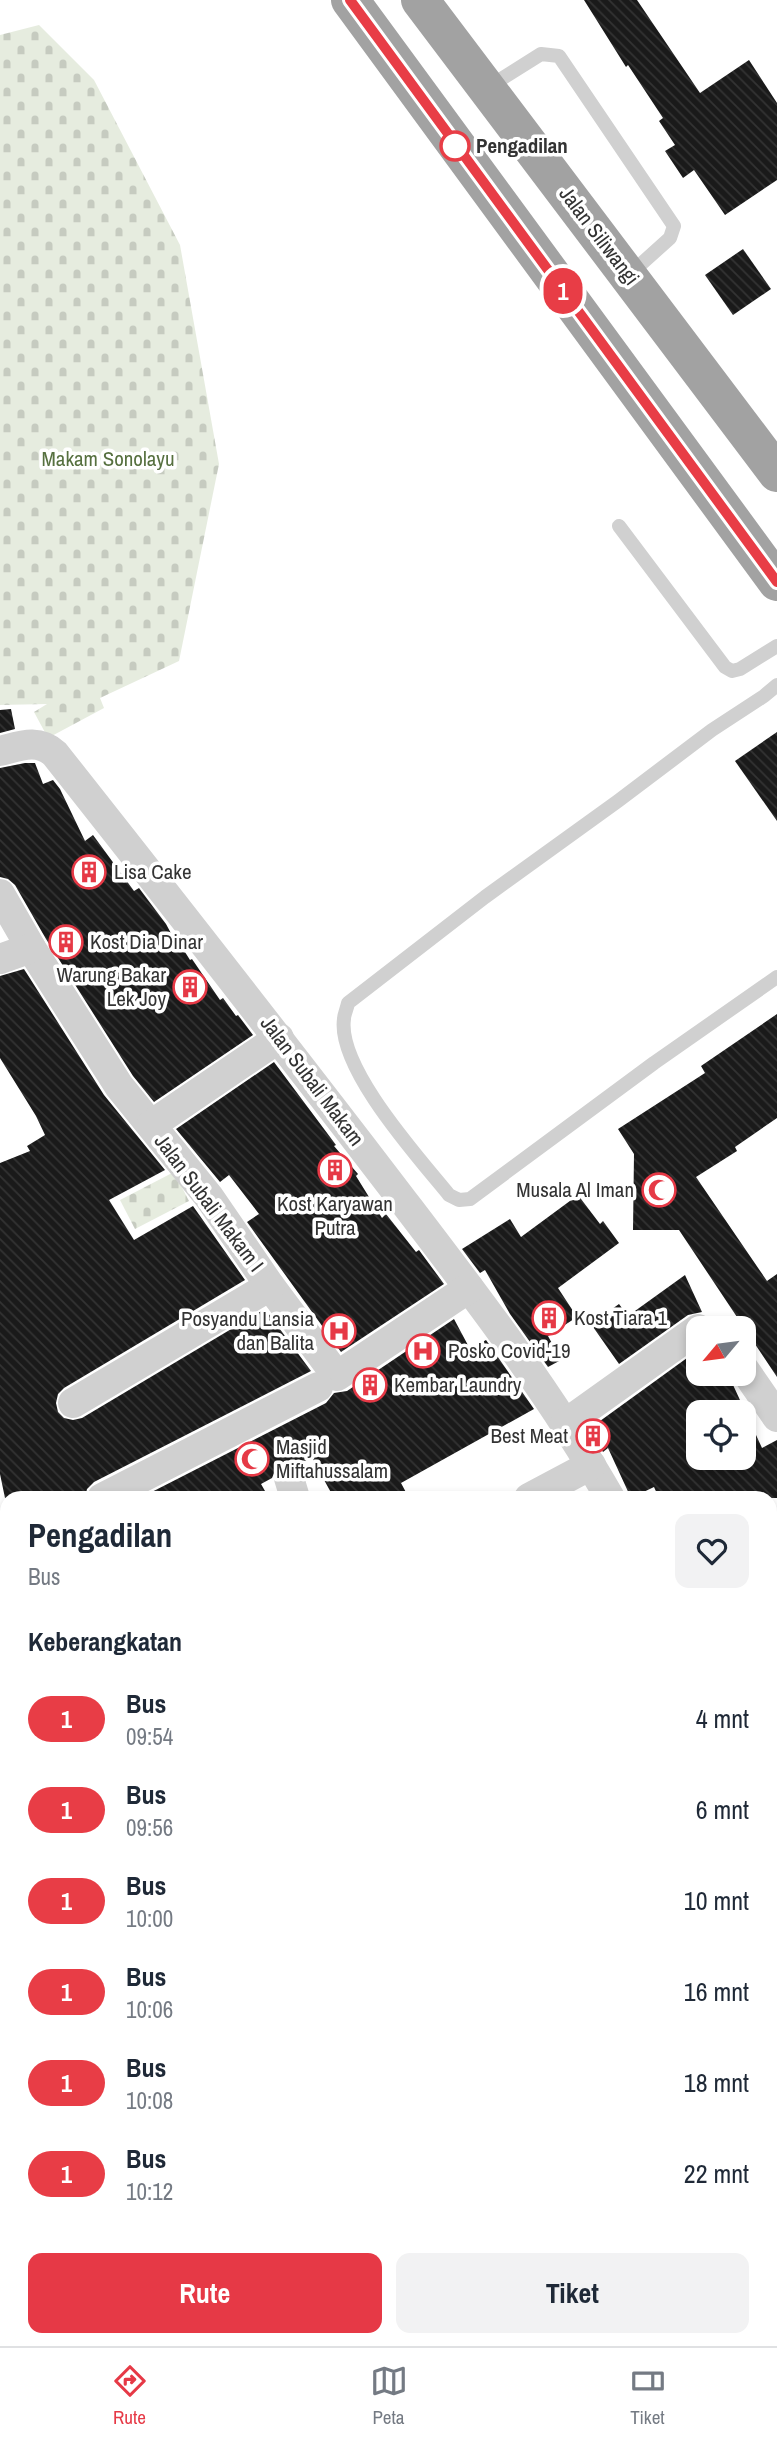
<!DOCTYPE html>
<html lang="id">
<head>
<meta charset="utf-8">
<style>
	:root { --surface:#fff; --page:#f2f2f3; --text:#1f2937; --muted:#747a83; --line:#e0e1e3; --accent:#e63946 }
	body { margin:0; font-family:"Archivo Narrow",sans-serif; background:var(--page); color:var(--text); height:100vh; display:flex; flex-direction:column; font-size:26px; white-space:nowrap }
	* { box-sizing:border-box; margin:0 }
	p { font-size:23px; color:var(--muted) }
	.icon { flex:none; width:38px; height:38px; fill:none; stroke:currentColor; stroke-width:2; stroke-linecap:round; stroke-linejoin:round }
	.map { position:relative; flex:1; overflow:hidden }
	.panel { position:absolute; left:0px; top:1491px; width:777px; height:856px; display:flex; flex-direction:column; background:var(--surface); border-radius:21px 21px 0 0; box-shadow:0 4px 10px #0003 }
	.panel>* { flex:none }
	.badge { padding:0 14px; border-radius:23px; font-size:24px; line-height:46px }
	.needle { width:46px; rotate:241deg }
	.fabs { position:absolute; left:686px; top:1316px; display:grid; gap:14px }
	.fabs a { display:grid; place-items:center; width:70px; height:70px; border-radius:14px; background:var(--surface); box-shadow:0 4px 10px #0003; font-size:35px }
	.map>.badge { position:absolute; translate:-50% -50%; box-shadow:0 0 0 4px #fff }
	h2 { padding:0 28px; font-size:26px; line-height:63px }
	.round { display:grid; place-items:center; flex:none; width:74px; height:74px; border-radius:14px; background:var(--page) }
	.overview { display:flex; align-items:center; justify-content:space-between; height:119px; padding:0 28px }
	h1 { font-size:33px; font-weight:800; line-height:52px }
	.action { display:flex; gap:14px; margin-top:auto; padding:14px 28px }
	.action a { flex:1; height:80px; border-radius:14px; background:var(--accent); color:#fff; font-size:28px; font-weight:800; line-height:80px; text-align:center }
	.action a+a { background:var(--page); color:var(--text) }
	ul { padding:0; list-style:none }
	li { display:flex; align-items:center; gap:21px; height:91px; padding:0 28px }
	li div { flex:1 }
	li b { display:block; font-size:26px }
	li em { font-style:normal }
	li .badge { min-width:77px; font-weight:700; text-align:center }
	.tab-bar { display:flex; justify-content:space-around; align-items:center; height:98px; border-top:2px solid var(--line); background:var(--surface); font-size:19px; color:var(--muted) }
	.tab-bar a { display:grid; justify-items:center; gap:4px }
	.tab-bar .on { color:var(--accent) }
	.map>svg:first-child { display:block }
	.cemetery { fill:url(#cemetery-stones) }
	.building { fill:url(#building-back-hatch); fill-rule:evenodd }
	.lines { fill:none; stroke-linecap:round; stroke-linejoin:round }
	.service { stroke:#d0d0d0; stroke-width:14 }
	.minor { stroke:#d0d0d0; stroke-width:30 }
	.trunk { stroke:#a2a2a2; stroke-width:38 }
	.line-casing { stroke:#fff; stroke-width:16 }
	.line { stroke:#e83d46; stroke-width:10 }
	.stop-dot { fill:#fff; stroke:#e83d46; stroke-width:3.5 }
	.labels { text-anchor:middle; stroke-width:7; stroke-linejoin:round; paint-order:stroke }
	.stop-label { font-size:21px; font-weight:bold; fill:#333; stroke:#fff; text-anchor:start }
	.street-label { font-size:21px; fill:#333; stroke:#fff }
	.park-label { font-size:21px; fill:#56703f; stroke:#fff }
	.poi-label { font-size:21px; fill:#333; stroke:#fff; text-anchor:start }
</style>
</head>
<body>
<div class="map">
<svg width="777" height="2346" viewBox="0 0 777 2346">
	<defs>
		<pattern id="cemetery-stones" width="16" height="16" patternUnits="userSpaceOnUse" patternTransform="scale(1.75)"><rect width="16" height="16" fill="#e6ecdf"/><path d="M2 7V4a2 2 0 0 1 4 0v3zM10 15v-3a2 2 0 0 1 4 0v3z" fill="#c6cbc0"/></pattern>
		<pattern id="building-back-hatch" width="6" height="6" patternUnits="userSpaceOnUse" patternTransform="scale(1.75)"><rect width="6" height="6" fill="#1a1a1a"/><path d="M-1 5l2 2M0 0l6 6M5-1l2 2" fill="none" stroke="#333"/></pattern>
	</defs>
	<rect width="100%" height="100%" fill="#fff"/>
	<g class="cemetery">
		<path d="M39 25 94 80 180 245 219 464 179 661 100 698 104 708 48 738 34 712 47 704 0 705V35Z"/>
		<path d="M174 1172 189 1201 135 1229 120 1200Z"/>
	</g>
	<g class="building">
		<path d="M584 0H637L700 93 749 60 777 103V180L725 215 694 170 683 178 665 151 675 145 659 121 663 118 628 65 626 67Z"/>
		<path d="M743 249 771 289 733 315 705 275Z"/>
		<path d="M11 709 15 729 0 733V710Z"/>
		<path d="M777 732V821L735 761Z"/>
		<path d="M25 763H35L43 784 53 780 60 789 85 841 93 835 134 891 139 888 166 924 173 937 175 936 190 960 192 959 220 1000 223 998 236 1016 238 1015 253 1035 154 1102 133 1076 46 939 15 885 8 879 0 877V768Z"/>
		<path d="M24 969 104 1095 165 1170 109 1200 134 1240 193 1206 245 1280 64 1388 58 1394 56 1403 58 1412 64 1418 73 1420 82 1418 265 1309 311 1371 94 1482 87 1489 85 1498H5L0 1474V1163L30 1151 27 1146 45 1135 36 1116 0 1058V976Z"/>
		<path d="M777 1014V1118L735 1147 737 1151 696 1177 767 1281 777 1274V1377L679 1230H633L634 1154 618 1129 705 1073 701 1066Z"/>
		<path d="M274 1062 336 1145 334 1146 358 1174 356 1176 382 1218 386 1214 416 1252 419 1250 444 1284 341 1352 247 1222 259 1214 229 1175 220 1182 176 1129Z"/>
		<path d="M578 1195 600 1224 603 1221 619 1243 558 1288 577 1317 548 1336 561 1360 548 1367 510 1314 485 1270 480 1273 462 1249 510 1219 521 1237Z"/>
		<path d="M685 1275 702 1312 688 1315 619 1364 591 1324 619 1304 628 1316Z"/>
		<path d="M454 1319 470 1349 486 1340 534 1409 401 1483 409 1498H334L312 1458 299 1464 292 1461H285L277 1466 272 1478 261 1484 269 1498H140L326 1403 334 1393 347 1391Z"/>
		<path d="M698 1350V1374H728L762 1448 777 1440V1498H659L654 1487 631 1498 608 1448 603 1452 589 1429ZM698 1412H744V1458H698Z"/>
	</g>
	<g class="lines">
		<g class="service">
			<path d="M487 88 541 54 559 56 674 226 670 238 630 274"/>
			<path d="M619 526 725 667 732 671 740 669 777 646"/>
			<path d="M777 685 764 696 712 730 618 801 485 897 348 1003C347 1009 344 1014 344 1019 337 1068 419 1158 449 1195L459 1200 470 1199 654 1063 777 977"/>
		</g>
		<g class="minor">
			<path d="M0 751C20 746 38 738 55 754 168 897 280 1040 391 1185 468 1286 547 1387 610 1498"/>
			<path d="M0 894 31 948 119 1086 209 1197 270 1286 337 1376 469 1288"/>
			<path d="M0 959 31 948"/>
			<path d="M151 1125 279 1038"/>
			<path d="M744 1369 777 1417"/>
			<path d="M73 1403 270 1286"/>
			<path d="M565 1424 698 1329"/>
			<path d="M289 1478 295 1498"/>
			<path d="M102 1498 318 1387"/>
			<path d="M529 1498 591 1465"/>
			<path d="M0 1664 7 1676"/>
			<path d="M0 1754 7 1750"/>
			<path d="M770 1971 777 1968"/>
			<path d="M0 2000 7 1997"/>
			<path d="M0 2060 7 2077"/>
			<path d="M0 2224H7"/>
			<path d="M770 2228 777 2237"/>
			<path d="M107 2340 110 2346"/>
			<path d="M166 2340 171 2346"/>
			<path d="M363 2340 366 2346"/>
			<path d="M8 2346 23 2340"/>
		</g>
		<g class="trunk">
			<path d="M350 0 777 582"/>
			<path d="M420 0 777 473"/>
		</g>
	</g>
	<g class="lines">
		<defs>
			<path id="line" d="M350 0 777 582"/>
		</defs>
		<use href="#line" class="line-casing"/>
		<use href="#line" class="line"/>
	</g>
	<defs>
		<symbol id="building-ring" viewBox="-11 -11 22 22"><circle r="9.5" fill="#fff" stroke="#e63946" stroke-width="1.5"/><path d="M-4-6H4V6H1V3H-1V6H-4ZM-2.5-4.3h1.7v1.8h-1.7ZM.8-4.3h1.7v1.8H.8ZM-2.5-1h1.7V.8h-1.7ZM.8-1h1.7V.8H.8Z" fill="#e63946"/></symbol>
		<symbol id="mosque-ring" viewBox="-11 -11 22 22"><circle r="9.5" fill="#fff" stroke="#e63946" stroke-width="1.5"/><path d="M3.5-4.9A6 6 0 1 0 3.5 4.9A5 5 0 1 1 3.5-4.9Z" fill="#e63946"/></symbol>
		<symbol id="hospital-ring" viewBox="-11 -11 22 22"><circle r="9.5" fill="#fff" stroke="#e63946" stroke-width="1.5"/><path d="M-5-5h3v3.5h4V-5h3V5h-3V1.5h-4V5h-3Z" fill="#e63946"/></symbol>
	</defs>
	<g fill-rule="evenodd">
		<use href="#building-ring" x="70" y="853" width="38" height="38"/>
		<use href="#building-ring" x="47" y="923" width="38" height="38"/>
		<use href="#building-ring" x="171" y="968" width="38" height="38"/>
		<use href="#building-ring" x="316" y="1151" width="38" height="38"/>
		<use href="#mosque-ring" x="640" y="1171" width="38" height="38"/>
		<use href="#building-ring" x="530" y="1299" width="38" height="38"/>
		<use href="#hospital-ring" x="320" y="1312" width="38" height="38"/>
		<use href="#hospital-ring" x="404" y="1332" width="38" height="38"/>
		<use href="#building-ring" x="351" y="1366" width="38" height="38"/>
		<use href="#building-ring" x="574" y="1417" width="38" height="38"/>
		<use href="#mosque-ring" x="233" y="1440" width="38" height="38"/>
	</g>
	<circle class="stop-dot" cx="455" cy="146" r="14"/>
	<g class="labels">
		<g class="stop-label">
			<text x="476" y="153">Pengadilan</text>
		</g>
		<g class="street-label">
			<text transform="translate(599 236) rotate(53)" y="7">Jalan Siliwangi</text>
			<text transform="translate(312 1081) rotate(53)" y="7">Jalan Subali Makam</text>
			<text transform="translate(209 1203) rotate(53)" y="7">Jalan Subali Makam I</text>
		</g>
		<g class="park-label">
			<text x="108" y="466">Makam Sonolayu</text>
		</g>
		<g class="poi-label">
			<text x="114" y="879">Lisa Cake</text>
			<text x="90" y="949">Kost Dia Dinar</text>
			<text x="166" y="982" text-anchor="end">Warung Bakar<tspan x="166" dy="24">Lek Joy</tspan></text>
			<text x="634" y="1197" text-anchor="end">Musala Al Iman</text>
			<text x="335" y="1211" text-anchor="middle">Kost Karyawan<tspan x="335" dy="24">Putra</tspan></text>
			<text x="574" y="1325">Kost Tiara 1</text>
			<text x="314" y="1326" text-anchor="end">Posyandu Lansia<tspan x="314" dy="24">dan Balita</tspan></text>
			<text x="448" y="1358">Posko Covid-19</text>
			<text x="394" y="1392">Kembar Laundry</text>
			<text x="568" y="1443" text-anchor="end">Best Meat</text>
			<text x="276" y="1454">Masjid<tspan x="276" dy="24">Miftahussalam</tspan></text>
		</g>
	</g>
</svg>
<div class="fabs">
<a><svg class="needle" viewBox="-14 -14 28 28"><path d="M0-13l5 13h-10z" fill="#e53935"/><path d="M0 13l5-13h-10z" fill="#747a83"/></svg></a>
<a><svg class="icon" aria-label="locate" viewBox="0 0 24 24"><circle cx="12" cy="12" r="6"/><path d="M12 2v4M12 18v4M2 12h4M18 12h4"/></svg></a>
</div>
<b class="badge" style="left:563px;top:291px;background:#e83d46;color:#fff">1</b>
<section class="panel">
<div class="overview"><div><h1>Pengadilan</h1><p>Bus</p></div><a class="round"><svg class="icon" aria-label="heart" viewBox="0 0 24 24"><path d="M12 20l-8-8c-3-5 5-10 8-4 3-6 11-1 8 4z"/></svg></a></div>
<h2>Keberangkatan</h2>
<ul>
<li><span class="badge" style="background:#e83d46;color:#fff">1</span><div><b>Bus</b><p>09:54</p></div><em>4 mnt</em></li>
<li><span class="badge" style="background:#e83d46;color:#fff">1</span><div><b>Bus</b><p>09:56</p></div><em>6 mnt</em></li>
<li><span class="badge" style="background:#e83d46;color:#fff">1</span><div><b>Bus</b><p>10:00</p></div><em>10 mnt</em></li>
<li><span class="badge" style="background:#e83d46;color:#fff">1</span><div><b>Bus</b><p>10:06</p></div><em>16 mnt</em></li>
<li><span class="badge" style="background:#e83d46;color:#fff">1</span><div><b>Bus</b><p>10:08</p></div><em>18 mnt</em></li>
<li><span class="badge" style="background:#e83d46;color:#fff">1</span><div><b>Bus</b><p>10:12</p></div><em>22 mnt</em></li>
</ul>
<div class="action"><a>Rute</a><a>Tiket</a></div>
</section>
</div>
<nav class="tab-bar">
<a class="on"><svg class="icon" aria-label="directions" viewBox="0 0 24 24"><path d="M12 3l9 9-9 9-9-9zM9 14v-3h6M13 9l2 2-2 2"/></svg>Rute</a>
<a><svg class="icon" aria-label="map" viewBox="0 0 24 24"><path d="M3 6l6-2 6 2 6-2v14l-6 2-6-2-6 2zM9 4v14M15 6v14"/></svg>Peta</a>
<a><svg class="icon" aria-label="tickets" viewBox="0 0 24 24"><path d="M3 7h18v10H3zM15 7v10"/></svg>Tiket</a>
</nav>
</body>
</html>
